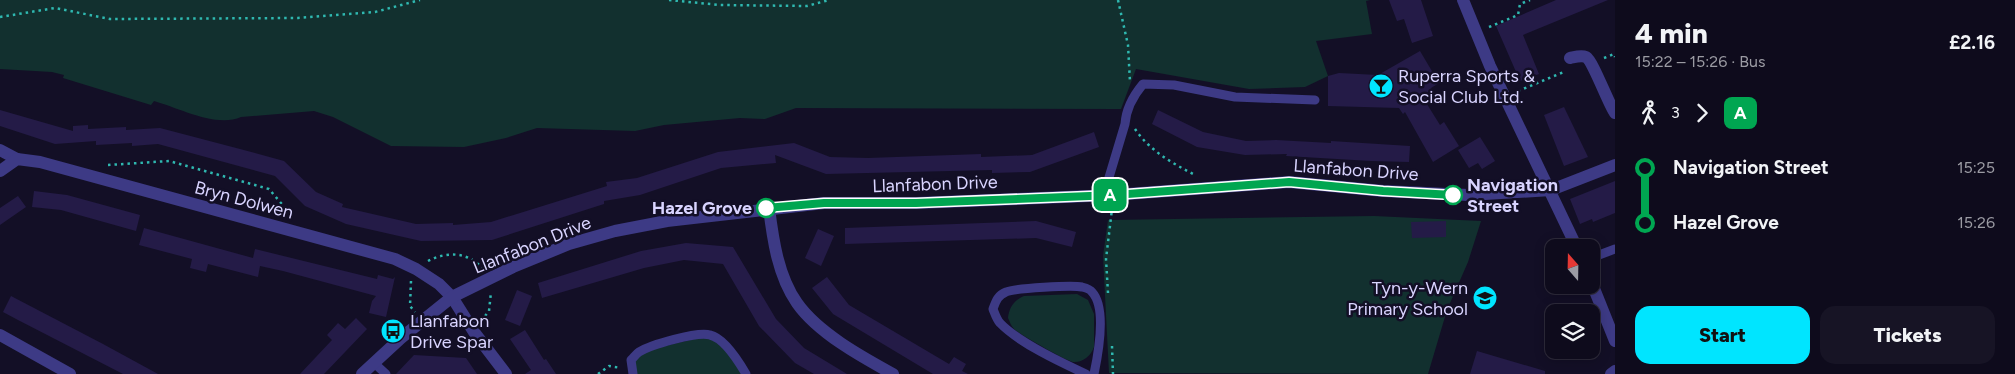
<!DOCTYPE html>
<html lang="en">
<head>
<meta charset="utf-8">
<style>
	:root { --surface:#0e0b1c; --page:#171425; --text:#f1f3f6; --muted:#9b9ba3; --line:#2e2b3b; --accent:#00e5ff }
	body { margin:0; font-family:Figtree,sans-serif; background:var(--page); color:var(--text); height:100vh; display:flex; flex-direction:column; font-size:19px; white-space:nowrap }
	* { box-sizing:border-box; margin:0 }
	p { font-size:16px; color:var(--muted) }
	.icon { flex:none; width:28px; height:28px; fill:none; stroke:currentColor; stroke-width:2; stroke-linecap:round; stroke-linejoin:round }
	.map { position:relative; flex:1; overflow:hidden }
	.panel { display:flex; flex-direction:column; background:var(--surface); width:400px }
	.panel>* { flex:none }
	.badge { padding:0 10px; border-radius:8px; font-size:18px; line-height:32px }
	.needle { width:32px; rotate:340deg }
	.tools { position:absolute; left:1545px; top:239px; display:grid; gap:10px }
	.tools a { display:grid; place-items:center; width:55px; height:55px; border-radius:10px; background:var(--surface); box-shadow:0 2px 12px #0003,0 0 0 1px var(--line); font-size:25px }
	.map>.badge { position:absolute; translate:-50% -50%; box-shadow:0 0 0 2px #fff }
	.legs { display:flex; align-items:center; gap:8px; height:55px; padding:0 20px; font-size:16px }
	.legs p { margin-inline-start:auto }
	.overview { display:flex; align-items:center; justify-content:space-between; height:85px; padding:0 20px }
	h1 { font-size:28px; font-weight:800; line-height:38px }
	.button { display:flex; gap:10px; margin-top:auto; padding:10px 20px }
	.button a { flex:1; height:58px; border-radius:15px; background:var(--accent); color:#111; font-size:20px; font-weight:800; line-height:58px; text-align:center }
	.button a+a { background:var(--page); color:var(--text) }
	ul { padding:0 20px; list-style:none }
	li { display:flex; align-items:center; gap:18px; height:55px; font-size:19px }
	li i { display:grid; place-items:center; width:8px; height:100%; margin:0 6px; background:currentColor }
	li i::after { content:''; width:12px; height:12px; margin:-6px; border:4px solid; border-radius:50%; background:var(--surface) }
	li p { margin-inline-start:auto }
	li:first-child i { background:linear-gradient(#0000 50%,currentColor 0) }
	li:last-child i { background:linear-gradient(currentColor 50%,#0000 0) }
	main { display:flex; flex:1; min-height:0 }
	.map>svg:first-child { display:block }
	.green { fill:#12302f }
	.building { fill:#241b47 }
	.lines { fill:none; stroke-linecap:round; stroke-linejoin:round }
	.path { stroke:#2fb8b0; stroke-width:2.5; stroke-dasharray:2.5 4; stroke-linecap:butt }
	.service { stroke:#3d3a85; stroke-width:9 }
	.minor { stroke:#3d3a85; stroke-width:12 }
	.tertiary { stroke:#3d3a85; stroke-width:12 }
	.line-1-casing { stroke:#fff; stroke-width:11 }
	.line-1 { stroke:#00a651; stroke-width:8 }
	.stop-1-dot { fill:#fff; stroke:#00a651; stroke-width:2.5 }
	.labels { text-anchor:middle; stroke-width:5; stroke-linejoin:round; paint-order:stroke }
	.poi-label { font-size:18px; fill:#d9d4ff; stroke:#130f26; text-anchor:start }
	.street-label { font-size:18px; fill:#d9d4ff; stroke:#130f26 }
	.stop-label { font-size:18px; font-weight:bold; fill:#d9d4ff; stroke:#130f26; text-anchor:start }
</style>
</head>
<body>
<main>
<div class="map">
<svg width="1615" height="374" viewBox="0 0 1615 374">
	<rect width="100%" height="100%" fill="#130f26"/>
	<g class="green">
		<path d="M0 0H1370L1366 1 1372 34 1316 41 1328 76 1305 87 1249 89 1136 69 1121 109 796 108 765 119 740 118 664 125 635 131 537 128 506 138 464 147 391 146 333 117 314 111 241 117C216 128 179 108 154 101L151 105 63 78 64 75 52 72 0 69Z"/>
		<path d="M1374 216 1481 221 1468 262 1447 310 1428 374 1109 373 1103 256 1108 220Z"/>
		<path d="M1077 294 1088 300 1094 314V347C1091 356 1082 363 1073 362 1066 361 1019 334 1014 329 1011 326 1010 322 1008 318 1009 308 1014 300 1024 296Z"/>
		<path d="M712 335 746 374H633L631 360 639 352Z"/>
	</g>
	<g class="building">
		<path d="M1389 0H1421L1433 36 1412 43 1404 19 1397 21Z"/>
		<path d="M1556 0H1608L1523 35 1539 74 1520 81 1496 26Z"/>
		<path d="M1420 51 1439 83 1431 88 1435 95 1425 101 1440 125 1444 122 1459 146 1433 162 1405 112 1403 114 1399 108 1328 106V76L1339 73 1378 75Z"/>
		<path d="M1564 107 1588 157 1564 166 1544 115Z"/>
		<path d="M0 110 73 131V126L88 125V129L126 127V130L160 128 240 149 284 161 316 192 343 204 342 207 416 224 453 223V225L491 222 607 186 606 182 637 178 718 152 794 143 830 157 868 158 981 154V157L1032 155 1094 132 1099 147 1030 172 992 173V170L826 174 775 155 776 163 721 168 640 195 604 201V204L492 240 421 241 346 224 305 206 275 176 158 144 132 146V143L96 145V141L55 144 0 126Z"/>
		<path d="M1158 110 1203 132 1246 141 1276 140 1331 143V141L1410 146 1409 162 1371 161 1286 156 1287 154 1245 155 1197 147 1152 124Z"/>
		<path d="M1480 137 1495 161 1482 169 1478 163 1469 168 1458 150Z"/>
		<path d="M1615 181V213L1593 222 1592 219 1580 224 1570 199Z"/>
		<path d="M34 191 67 195 140 215 136 231 61 210 32 207Z"/>
		<path d="M18 196 26 207 0 225V208Z"/>
		<path d="M1036 221 1076 232 1072 247 1036 238 845 244V228Z"/>
		<path d="M1446 221V237L1412 238 1411 222Z"/>
		<path d="M144 228 253 258 255 249 377 279 378 275 393 279 395 277 386 317 369 313 372 301 376 296 283 271 260 266 258 277 208 264 206 272 190 268 192 259 139 245Z"/>
		<path d="M818 229 834 236 821 266 805 258Z"/>
		<path d="M686 243 733 247 776 319 804 348 847 374H814L795 363 759 326 723 264 684 260 644 268 542 298 538 283 641 251Z"/>
		<path d="M827 277 849 305 949 364 954 357 966 364 962 371 968 374H933L833 314 812 288Z"/>
		<path d="M517 290 532 296 520 326 505 320Z"/>
		<path d="M11 296 103 344 158 374H123L18 320 3 312Z"/>
		<path d="M356 318 367 329 324 374H300L332 340 327 335 338 323 345 329Z"/>
		<path d="M525 330 544 360 546 359 556 374H525L531 370 510 339Z"/>
		<path d="M1477 351 1545 371V374H1470Z"/>
		<path d="M414 355 466 358 477 374H396Z"/>
	</g>
	<g class="lines">
		<g class="path">
			<path d="M669 0 720 5 807 6 829 0"/>
			<path d="M1118 0 1128 45 1130 82"/>
			<path d="M0 17 55 8 110 19 298 18 375 12 420 0"/>
			<path d="M1489 27 1518 15 1520 4 1530 0"/>
			<path d="M1604 58 1614 54 1615 57"/>
			<path d="M1518 91 1566 71"/>
			<path d="M1135 129C1150 151 1172 163 1195 175"/>
			<path d="M108 165 169 161 269 189 292 216"/>
			<path d="M428 261C447 251 468 252 482 268"/>
			<path d="M411 281 410 306 415 312"/>
			<path d="M1108 293 1106 259 1112 209"/>
			<path d="M481 321 489 311 491 292"/>
			<path d="M1112 346 1113 374"/>
			<path d="M598 374 609 366 621 368"/>
		</g>
		<g class="service">
			<path d="M1104 194 1125 124C1126 109 1133 96 1143 84L1174 85 1235 97 1315 100"/>
			<path d="M1591 258 1615 249"/>
			<path d="M374 363 386 374"/>
			<path d="M633 374 631 360C634 357 636 354 639 352 650 345 698 331 710 335 724 338 739 362 746 374"/>
			<path d="M1086 374C1062 363 1019 343 1000 323 997 320 995 314 993 309 996 301 998 295 1006 292 1015 288 1073 285 1082 287 1086 288 1090 289 1092 292 1107 308 1098 355 1094 374"/>
		</g>
		<g class="minor">
			<path d="M1463 0 1490 66 1577 248"/>
			<path d="M1570 58C1575 57 1581 55 1586 57 1593 61 1608 103 1615 113"/>
			<path d="M0 150 17 159"/>
			<path d="M0 171 17 159 40 162 395 259 416 269 439 284 452 297 474 332 506 374"/>
			<path d="M769 208C773 240 778 276 797 303 818 333 862 357 893 374"/>
			<path d="M1591 281 1615 341"/>
			<path d="M0 335 70 374"/>
			<path d="M1611 374 1615 371"/>
		</g>
		<path class="tertiary" d="M362 374 401 338 452 297 513 267 569 244 615 231 667 221 824 203H917L1114 195 1289 182 1383 191 1468 195 1551 190 1615 165"/>
	</g>
	<g class="lines">
		<defs>
			<path id="line-1" d="M766 208 824 203H916L1114 195 1289 182 1383 191 1453 195"/>
		</defs>
		<use href="#line-1" class="line-1-casing"/>
		<use href="#line-1" class="line-1"/>
	</g>
	<defs>
		<symbol id="bar-disc" viewBox="-11 -11 22 22"><circle r="9.5" fill="#00e5ff" stroke="#130f26"/><path d="M-6-5H6L.8 .8V4.5H3.5V6h-7V4.5H-.8V.8Z" fill="#111"/></symbol>
		<symbol id="school-disc" viewBox="-11 -11 22 22"><circle r="9.5" fill="#00e5ff" stroke="#130f26"/><path d="M0-5L7-2L0 1L-7-2ZM-4 1L0 2.5L4 1V4Q0 6-4 4Z" fill="#111"/></symbol>
		<symbol id="bus-disc" viewBox="-11 -11 22 22"><circle r="9.5" fill="#00e5ff" stroke="#130f26"/><path d="M-5-6H5V4H4V6H2V4H-2V6H-4V4H-5ZM-3.5-4V0h7V-4ZM-3.5 1.2v1.5H-2V1.2ZM2 1.2v1.5H3.5V1.2Z" fill="#111"/></symbol>
	</defs>
	<g fill-rule="evenodd">
		<use href="#bar-disc" x="1367" y="72" width="28" height="28"/>
		<use href="#school-disc" x="1471" y="284" width="28" height="28"/>
		<use href="#bus-disc" x="379" y="317" width="28" height="28"/>
	</g>
	<g class="stop-1-dot">
		<circle cx="1453" cy="195" r="9"/>
		<circle cx="766" cy="208" r="9"/>
	</g>
	<g class="labels">
		<g class="poi-label">
			<text x="1398" y="82">Ruperra Sports &amp;<tspan x="1398" dy="21">Social Club Ltd.</tspan></text>
			<text x="1468" y="294" text-anchor="end">Tyn-y-Wern<tspan x="1468" dy="21">Primary School</tspan></text>
			<text x="410" y="327">Llanfabon<tspan x="410" dy="21">Drive Spar</tspan></text>
		</g>
		<g class="street-label">
			<text transform="translate(1356 170) rotate(4)" y="6">Llanfabon Drive</text>
			<text transform="translate(935 184) rotate(-2)" y="6">Llanfabon Drive</text>
			<text transform="translate(244 200) rotate(15)" y="6">Bryn Dolwen</text>
			<text transform="translate(532 245) rotate(-22)" y="6">Llanfabon Drive</text>
		</g>
		<g class="stop-label">
			<text x="1467" y="191">Navigation<tspan x="1467" dy="21">Street</tspan></text>
			<text x="752" y="214" text-anchor="end">Hazel Grove</text>
		</g>
	</g>
</svg>
<div class="tools">
<a><svg class="needle" viewBox="-14 -14 28 28"><path d="M0-13l5 13h-10z" fill="#e53935"/><path d="M0 13l5-13h-10z" fill="#9b9ba3"/></svg></a>
<a><svg class="icon" aria-label="layers" viewBox="0 0 24 24"><path d="M12 4l9 5-9 5-9-5zM3 14l9 5 9-5"/></svg></a>
</div>
<b class="badge" style="left:1110px;top:195px;background:#00a651;color:#fff">A</b>
</div>
<section class="panel">
<div class="overview"><div><h1>4 min</h1><p>15:22 – 15:26 · Bus</p></div><b>£2.16</b></div>
<div class="legs"><svg class="icon" aria-label="walk" viewBox="0 0 24 24"><circle cx="13" cy="4" r="2"/><path d="M13 8l-2 6 4 7M11 14l-3 7M7 12l3-4h3l4 4"/></svg>3<svg class="icon" aria-label="forward" viewBox="0 0 24 24"><path d="M9 5l7 7-7 7"/></svg><b class="badge" style="background:#00a651;color:#fff">A</b></div>
<ul>
<li><i style="color:#00a651"></i><b>Navigation Street</b><p>15:25</p></li>
<li><i style="color:#00a651"></i><b>Hazel Grove</b><p>15:26</p></li>
</ul>
<div class="button"><a>Start</a><a>Tickets</a></div>
</section>
</main>
</body>
</html>
